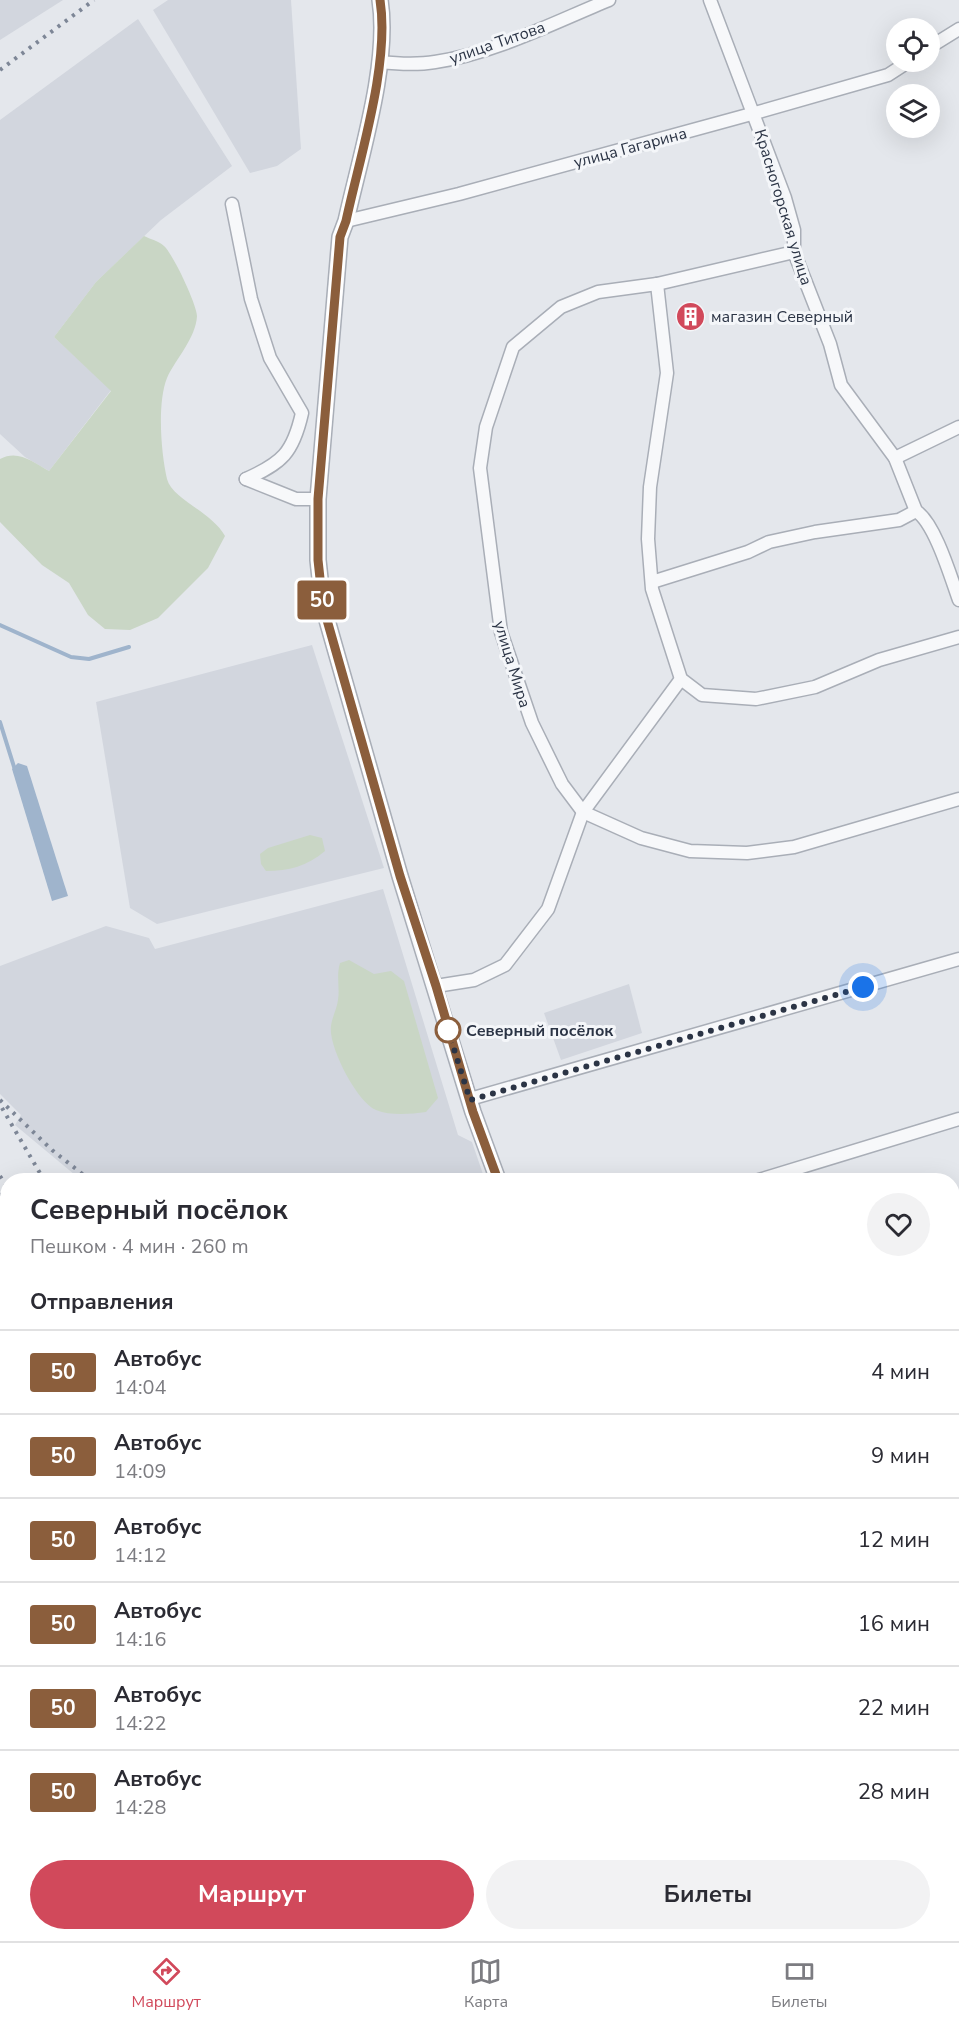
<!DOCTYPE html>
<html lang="ru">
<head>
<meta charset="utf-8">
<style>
	:root { --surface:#fff; --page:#f2f2f3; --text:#2b2b33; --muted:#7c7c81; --line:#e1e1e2; --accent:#d1495b }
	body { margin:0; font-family:"Nunito Sans",sans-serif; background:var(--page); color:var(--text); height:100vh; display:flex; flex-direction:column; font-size:22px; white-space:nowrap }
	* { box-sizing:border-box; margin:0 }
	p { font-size:20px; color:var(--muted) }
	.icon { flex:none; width:33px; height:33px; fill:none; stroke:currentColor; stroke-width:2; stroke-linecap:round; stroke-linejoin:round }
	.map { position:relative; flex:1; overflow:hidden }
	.panel { position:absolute; left:0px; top:1173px; width:960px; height:768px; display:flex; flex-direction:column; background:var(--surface); border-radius:24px 24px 0 0; box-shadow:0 6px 24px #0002 }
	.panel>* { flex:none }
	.badge { padding:0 12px; border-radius:4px; font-size:21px; line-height:39px }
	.buttons { position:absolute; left:886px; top:18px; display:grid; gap:12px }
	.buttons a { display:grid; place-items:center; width:54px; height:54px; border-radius:50%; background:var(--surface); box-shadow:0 6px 24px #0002; font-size:30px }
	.you { position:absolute; width:30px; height:30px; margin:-15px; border:4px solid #fff; border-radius:50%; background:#1a73e8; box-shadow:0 0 0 9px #1a73e833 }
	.map>.badge { position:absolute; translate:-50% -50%; box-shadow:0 0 0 3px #fff }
	h2 { padding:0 30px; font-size:22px; line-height:54px }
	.round { display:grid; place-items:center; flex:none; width:63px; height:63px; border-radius:32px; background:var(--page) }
	.headline { display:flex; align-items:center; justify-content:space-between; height:102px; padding:0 30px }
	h1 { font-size:28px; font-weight:700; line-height:45px }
	.cta { display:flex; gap:12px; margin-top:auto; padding:12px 30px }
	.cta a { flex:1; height:69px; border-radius:36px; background:var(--accent); color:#fff; font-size:24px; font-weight:700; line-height:69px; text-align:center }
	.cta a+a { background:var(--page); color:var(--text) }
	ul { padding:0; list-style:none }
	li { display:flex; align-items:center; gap:18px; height:84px; padding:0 30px; border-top:2px solid var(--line) }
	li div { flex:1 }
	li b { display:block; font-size:22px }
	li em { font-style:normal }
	li .badge { min-width:66px; font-weight:700; text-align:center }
	.dock { display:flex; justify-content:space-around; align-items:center; height:84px; border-top:2px solid var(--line); background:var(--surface); font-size:16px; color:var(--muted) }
	.dock a { display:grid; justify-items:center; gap:3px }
	.dock .active { color:var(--accent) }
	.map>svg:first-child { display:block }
	.built { fill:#d2d6de }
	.green { fill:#c9d6c5 }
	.water { fill:#9fb4cc }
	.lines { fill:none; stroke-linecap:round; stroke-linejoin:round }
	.stream { stroke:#9fb4cc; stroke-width:4 }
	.minor-casing { stroke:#a9aeb7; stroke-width:15 }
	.tertiary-casing { stroke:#a9aeb7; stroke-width:18 }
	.minor { stroke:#f7f8fa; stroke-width:12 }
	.tertiary { stroke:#f7f8fa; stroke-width:15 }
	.rail { stroke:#7d8696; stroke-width:4; stroke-dasharray:3 6; stroke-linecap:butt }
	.line-casing { stroke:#fff; stroke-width:14 }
	.line { stroke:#8b5e3c; stroke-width:9 }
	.walk { stroke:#2b3445; stroke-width:6; stroke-dasharray:0 10.8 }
	.stop-dot { fill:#fff; stroke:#8b5e3c; stroke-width:3 }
	.labels { text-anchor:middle; stroke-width:6; stroke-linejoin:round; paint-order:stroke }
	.street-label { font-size:16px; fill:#2b3445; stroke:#f4f6f9 }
	.poi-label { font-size:16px; fill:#2b3445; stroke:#f4f6f9; text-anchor:start }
	.stop-label { font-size:16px; font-weight:bold; fill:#2b3445; stroke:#f4f6f9; text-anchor:start }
</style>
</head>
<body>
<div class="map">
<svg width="959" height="1941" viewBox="0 0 959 1941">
	<rect width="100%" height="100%" fill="#e4e7ec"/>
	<g class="built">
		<path d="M0 0H63L0 40Z"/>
		<path d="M168 0H291L301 149 277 166 250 173 153 10Z"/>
		<path d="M138 19 232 166 161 220 96 282 54 337 111 390 49 471 25 457 0 434V120Z"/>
		<path d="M312 645 384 868 157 924 130 908 96 702Z"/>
		<path d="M383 889 458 1135 472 1142 485 1180H81L15 1125 21 1115 0 1094V966L106 926 149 938 155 949Z"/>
		<path d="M629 984 642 1033 561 1060 544 1013Z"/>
		<path d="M959 1852V1941H790L788 1934H952L953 1854Z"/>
		<path d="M177 1934H226L229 1941H166L165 1939Z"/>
	</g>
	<g class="green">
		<path d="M144 236C150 239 159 241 164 246 173 254 197 305 197 316 196 338 175 360 167 378 157 403 161 453 167 479 172 499 212 512 225 536L208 568 158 618 130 630 105 629 88 615 69 583 42 565 0 522V459C18 449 33 462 49 471L111 391 54 337 96 282Z"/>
		<path d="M310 835 322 838 325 851C307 866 289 871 266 871L261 864 260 854 268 848Z"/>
		<path d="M349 960 374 974 391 971 404 981 438 1098 426 1112C410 1114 391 1116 376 1110 357 1102 328 1046 331 1026 332 1017 337 1009 338 1000 340 987 336 976 340 963Z"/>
		<path d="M959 1476V1781L953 1784 952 1478Z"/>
	</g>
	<path class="water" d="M18 763 27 766 68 896 52 901 12 769Z"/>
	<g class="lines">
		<g class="stream">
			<path d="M0 625 71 657 89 659 129 647"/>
			<path d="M0 722 15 770"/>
		</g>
		<defs>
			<g id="minor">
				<path d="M710 0 785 198 794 230V252L830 344 841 385 895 458 916 511C935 523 951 578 959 600"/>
				<path d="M930 47 959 29"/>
				<path d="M380 62C399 64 417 65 435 62 493 54 555 22 609 0"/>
				<path d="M232 204 251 299 270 358 302 413C293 453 282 463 246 479"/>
				<path d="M346 221 459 194 755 113 888 75 908 62"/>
				<path d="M794 252 657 284 598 292 561 307 513 347 486 427 480 468 501 632 532 723 562 784 583 812 641 838 690 851 747 853 794 847 959 799"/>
				<path d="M657 284 667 373 650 487 648 539 652 589 681 679 702 695 756 699 815 687 879 660 959 637"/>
				<path d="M895 458 959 427"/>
				<path d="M246 479 296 499H318"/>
				<path d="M652 582 748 552 769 542 815 532 899 520 916 511"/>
				<path d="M436 986 474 980 505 965 548 909 583 812 681 679"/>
				<path d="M470 1099 959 959"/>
				<path d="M759 1180 959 1119"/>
				<path d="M0 1425 8 1444"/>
				<path d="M0 1584 8 1580"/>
				<path d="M253 1934 255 1941"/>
			</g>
			<g id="tertiary">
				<path d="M380 0C390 63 360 157 346 221L340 237 318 499V560L323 606 400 876 473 1112 498 1180"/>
				<path d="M753 1934 755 1941"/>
			</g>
		</defs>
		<use href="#minor" class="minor-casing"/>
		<use href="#tertiary" class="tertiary-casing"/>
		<use href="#minor" class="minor"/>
		<use href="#tertiary" class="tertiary"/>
		<g class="rail">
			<path d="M0 70 94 0"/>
			<path d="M0 1100 52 1150 90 1180"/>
			<path d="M2 1108 44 1180"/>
			<path d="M0 1176 8 1188"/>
			<path d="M0 1193 8 1211"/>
			<path d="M0 1209 8 1227"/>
			<path d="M342 1934 346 1941"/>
			<path d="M439 1934 443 1941"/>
		</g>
	</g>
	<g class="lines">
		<defs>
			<path id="line" d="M380 0C390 63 360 156 346 221L340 237 318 499V560L323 606 400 876 436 986 473 1112 498 1180"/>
		</defs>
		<use href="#line" class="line-casing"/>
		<use href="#line" class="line"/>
		<path class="walk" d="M448 1030 470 1100 863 987"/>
	</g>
	<defs>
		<symbol id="building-disc" viewBox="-11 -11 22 22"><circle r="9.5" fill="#d1495b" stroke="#f4f6f9"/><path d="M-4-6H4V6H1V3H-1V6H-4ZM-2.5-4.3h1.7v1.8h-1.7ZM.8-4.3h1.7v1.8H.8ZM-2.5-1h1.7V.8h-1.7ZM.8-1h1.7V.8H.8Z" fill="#fff"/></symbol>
	</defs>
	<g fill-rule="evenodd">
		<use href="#building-disc" x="674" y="300" width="33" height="33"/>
	</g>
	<circle class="stop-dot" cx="448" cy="1030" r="12"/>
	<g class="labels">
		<g class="street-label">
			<text transform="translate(497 42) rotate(-19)" y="6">улица Титова</text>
			<text transform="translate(630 147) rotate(-15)" y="6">улица Гагарина</text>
			<text transform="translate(784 207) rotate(73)" y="6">Красногорская улица</text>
			<text transform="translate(513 664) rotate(73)" y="6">улица Мира</text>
		</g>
		<g class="poi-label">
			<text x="711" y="322">магазин Северный</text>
		</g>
		<g class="stop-label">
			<text x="466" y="1036">Северный посёлок</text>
		</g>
	</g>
</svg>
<div class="buttons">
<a><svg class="icon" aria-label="locate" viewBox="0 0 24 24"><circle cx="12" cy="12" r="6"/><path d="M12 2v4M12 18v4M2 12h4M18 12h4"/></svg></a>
<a><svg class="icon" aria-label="layers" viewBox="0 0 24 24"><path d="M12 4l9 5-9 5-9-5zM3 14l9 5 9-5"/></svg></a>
</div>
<div class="you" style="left:863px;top:987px"></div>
<b class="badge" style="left:322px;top:600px;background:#8b5e3c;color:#fff">50</b>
<section class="panel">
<div class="headline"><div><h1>Северный посёлок</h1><p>Пешком · 4 мин · 260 m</p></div><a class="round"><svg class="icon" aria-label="heart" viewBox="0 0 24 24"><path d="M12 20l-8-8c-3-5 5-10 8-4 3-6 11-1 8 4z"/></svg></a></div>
<h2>Отправления</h2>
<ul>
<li><span class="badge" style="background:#8b5e3c;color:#fff">50</span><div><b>Автобус</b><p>14:04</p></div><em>4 мин</em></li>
<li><span class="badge" style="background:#8b5e3c;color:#fff">50</span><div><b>Автобус</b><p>14:09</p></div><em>9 мин</em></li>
<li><span class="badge" style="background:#8b5e3c;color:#fff">50</span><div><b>Автобус</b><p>14:12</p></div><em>12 мин</em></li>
<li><span class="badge" style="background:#8b5e3c;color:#fff">50</span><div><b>Автобус</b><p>14:16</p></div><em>16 мин</em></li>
<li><span class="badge" style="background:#8b5e3c;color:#fff">50</span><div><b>Автобус</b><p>14:22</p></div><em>22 мин</em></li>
<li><span class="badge" style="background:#8b5e3c;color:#fff">50</span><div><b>Автобус</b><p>14:28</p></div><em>28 мин</em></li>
</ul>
<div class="cta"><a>Маршрут</a><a>Билеты</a></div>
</section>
</div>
<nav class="dock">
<a class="active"><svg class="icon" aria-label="directions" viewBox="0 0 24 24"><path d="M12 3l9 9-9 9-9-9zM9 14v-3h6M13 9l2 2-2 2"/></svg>Маршрут</a>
<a><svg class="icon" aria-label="map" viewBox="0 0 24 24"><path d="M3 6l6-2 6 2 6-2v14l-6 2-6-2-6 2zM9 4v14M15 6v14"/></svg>Карта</a>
<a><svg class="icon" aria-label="tickets" viewBox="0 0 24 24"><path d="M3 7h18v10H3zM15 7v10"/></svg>Билеты</a>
</nav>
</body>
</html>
